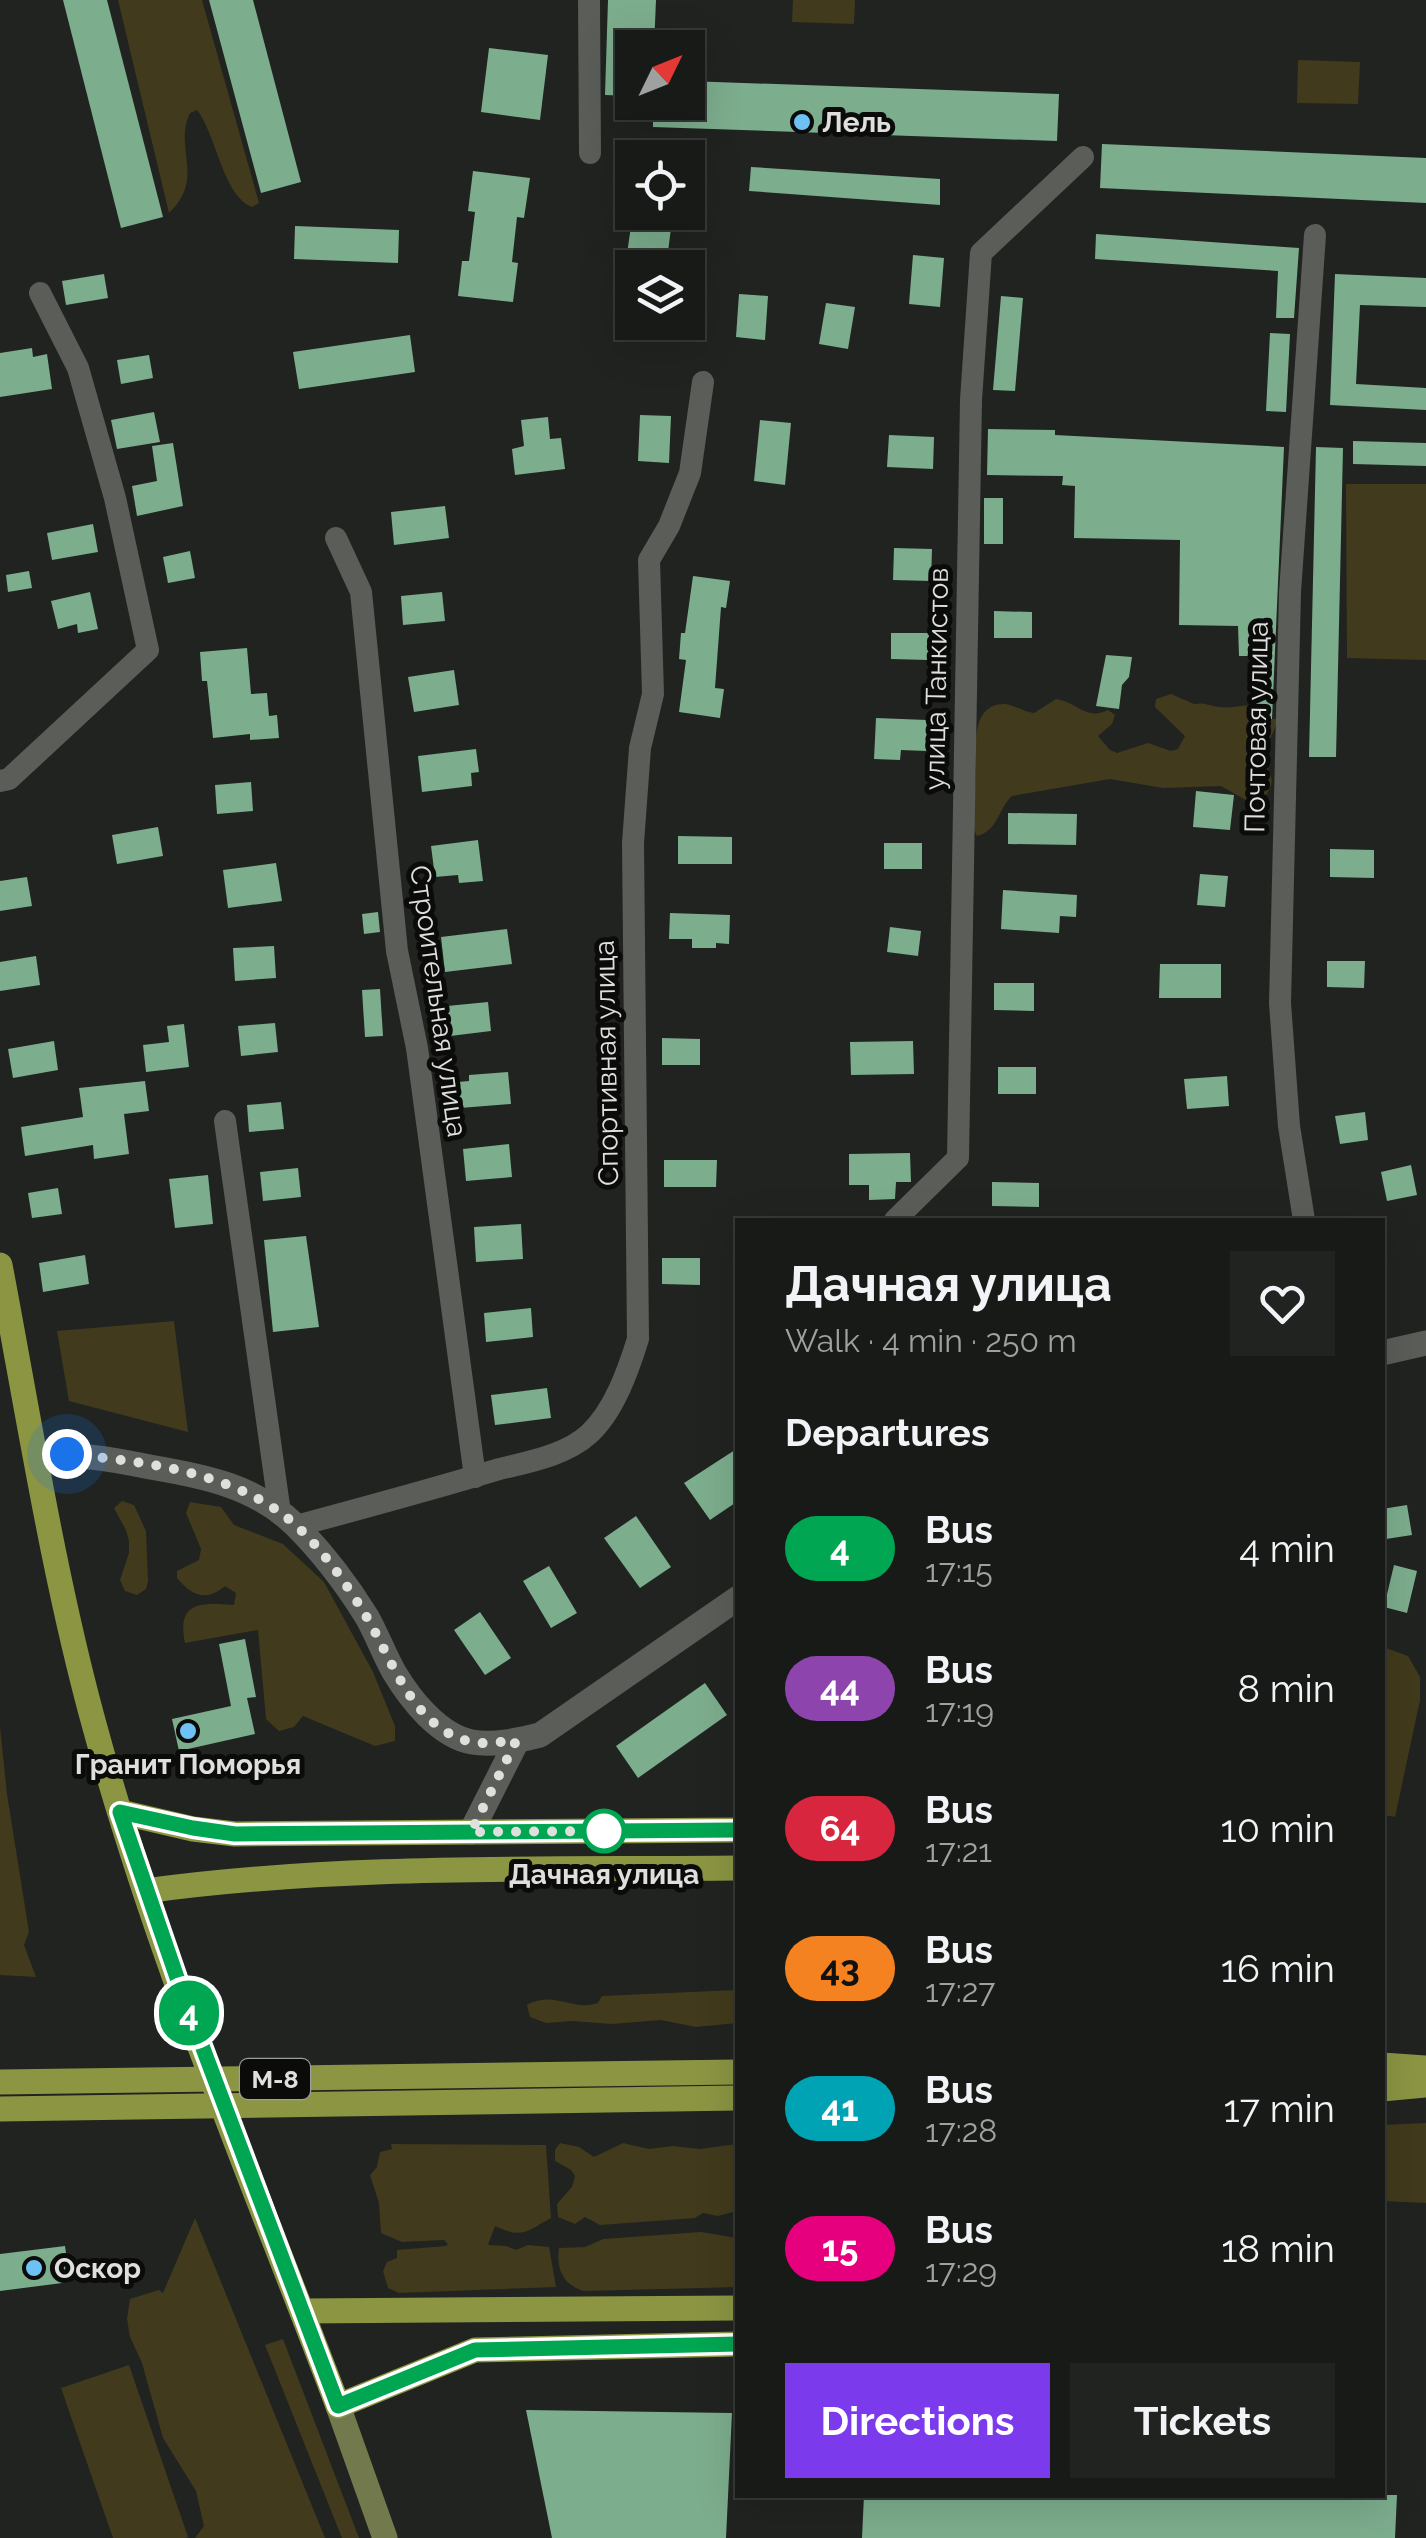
<!DOCTYPE html>
<html lang="en">
<head>
<meta charset="utf-8">
<style>
	:root { --surface:#181a17; --page:#212320; --text:#f1f3f6; --muted:#9fa1a1; --line:#363836; --accent:#7c3aed }
	body { margin:0; font-family:Raleway,sans-serif; background:var(--page); color:var(--text); height:100vh; display:flex; flex-direction:column; font-size:38px; white-space:nowrap }
	* { box-sizing:border-box; margin:0 }
	p { font-size:32px; color:var(--muted) }
	.icon { flex:none; width:55px; height:55px; fill:none; stroke:currentColor; stroke-width:2; stroke-linecap:round; stroke-linejoin:round }
	.map { position:relative; flex:1; overflow:hidden }
	.panel { position:absolute; left:735px; top:1218px; width:650px; height:1280px; display:flex; flex-direction:column; background:var(--surface); border-radius:0px; box-shadow:0 10px 40px #0002,0 0 0 2px var(--line) }
	.panel>* { flex:none }
	.badge { padding:0 20px; border-radius:32px; font-size:35px; line-height:65px }
	.needle { width:65px; rotate:47deg }
	.buttons { position:absolute; left:615px; top:30px; display:grid; gap:20px }
	.buttons a { display:grid; place-items:center; width:90px; height:90px; border-radius:0px; background:var(--surface); box-shadow:0 10px 40px #0002,0 0 0 2px var(--line); font-size:50px }
	.you { position:absolute; width:50px; height:50px; margin:-25px; border:8px solid #fff; border-radius:50%; background:#1a73e8; box-shadow:0 0 0 15px #1a73e833 }
	.map>.badge { position:absolute; translate:-50% -50%; box-shadow:0 0 0 5px #fff }
	h2 { padding:0 50px; font-size:38px; line-height:90px }
	.round { display:grid; place-items:center; flex:none; width:105px; height:105px; border-radius:0px; background:var(--page) }
	.headline { display:flex; align-items:center; justify-content:space-between; height:170px; padding:0 50px }
	h1 { font-size:48px; font-weight:700; line-height:75px }
	.cta { display:flex; gap:20px; margin-top:auto; padding:20px 50px }
	.cta a { flex:1; height:115px; border-radius:0px; background:var(--accent); color:#fff; font-size:40px; font-weight:700; line-height:115px; text-align:center }
	.cta a+a { background:var(--page); color:var(--text) }
	ul { padding:0; list-style:none }
	li { display:flex; align-items:center; gap:30px; height:140px; padding:0 50px }
	li div { flex:1 }
	li b { display:block; font-size:38px }
	li em { font-style:normal }
	li .badge { min-width:110px; font-weight:700; text-align:center }
	.map>svg:first-child { display:block }
	.green { fill:#413a1c }
	.building { fill:#7cad8d }
	.lines { fill:none; stroke-linecap:round; stroke-linejoin:round }
	.minor { stroke:#5a5d58; stroke-width:22 }
	.tertiary { stroke:#5a5d58; stroke-width:25 }
	.secondary { stroke:#72794d; stroke-width:25 }
	.primary { stroke:#8b9542; stroke-width:25 }
	.line-casing { stroke:#fff; stroke-width:22 }
	.line { stroke:#00a651; stroke-width:15 }
	.walk { stroke:#dfe0de; stroke-width:10; stroke-dasharray:0 18 }
	.poi-dot { fill:#6dc2f3; stroke:#0b0c0a; stroke-width:4 }
	.stop-dot { fill:#fff; stroke:#00a651; stroke-width:5 }
	.labels { text-anchor:middle; stroke-width:10; stroke-linejoin:round; paint-order:stroke }
	.shield { fill:#0b0c0a; stroke:#9fa09e; stroke-width:2.5 }
	.shield-label { font-size:25px; font-weight:bold; fill:#dfe0de }
	.poi-label { font-size:28px; font-weight:bold; fill:#dfe0de; stroke:#0b0c0a; text-anchor:start }
	.street-label { font-size:28px; fill:#dfe0de; stroke:#0b0c0a }
	.stop-label { font-size:28px; font-weight:bold; fill:#dfe0de; stroke:#0b0c0a }
</style>
</head>
<body>
<div class="map">
<svg width="1426" height="2538" viewBox="0 0 1426 2538">
	<rect width="100%" height="100%" fill="#20231f"/>
	<g class="green">
		<path d="M118 0H202L259 203 252 207C223 196 217 136 197 110L190 113C173 149 206 178 169 213Z"/>
		<path d="M793 0H855L854 24 792 22Z"/>
		<path d="M1298 60 1360 62 1358 104 1297 103Z"/>
		<path d="M1346 484H1426V660L1347 658Z"/>
		<path d="M1171 694 1194 704C1205 702 1209 706 1220 707 1231 709 1243 704 1255 706L1257 719H1277C1276 731 1268 739 1266 750 1262 775 1285 777 1259 802L1251 803 1221 786 1163 788 1110 779 1012 796C998 809 998 831 977 836L973 828C973 807 976 785 976 763 976 744 972 705 1003 704 1014 704 1023 712 1034 713L1056 699C1077 702 1086 721 1108 710L1115 715 1112 724 1098 736 1110 750 1117 753 1148 743 1171 751 1178 749 1185 736 1155 707 1156 699Z"/>
		<path d="M174 1321 188 1432 69 1401 57 1331Z"/>
		<path d="M122 1501 134 1505 146 1531 148 1581 146 1589 137 1595 125 1591 120 1580 129 1553V1541L126 1530 114 1508Z"/>
		<path d="M190 1502 221 1507 234 1525 283 1544 324 1582 373 1672 395 1726V1741L375 1746 303 1716 294 1727 279 1731 266 1719 258 1630 185 1643C176 1600 203 1603 234 1605L236 1593 225 1586C206 1602 192 1596 177 1578V1571L199 1560 201 1549 186 1513Z"/>
		<path d="M1383 1647 1408 1656 1420 1677V1700L1395 1817 1383 1815Z"/>
		<path d="M0 1727 7 1794 29 1932 24 1945 36 1977 0 1975Z"/>
		<path d="M737 1990V2023L696 2027 661 2020 612 2024 572 2021 546 2023 530 2017 527 2005C555 1990 571 2012 598 2003L602 1996Z"/>
		<path d="M1426 2123V2203L1383 2201V2125Z"/>
		<path d="M560 2143 579 2147 594 2157 623 2143 649 2149 672 2146 700 2149 737 2144V2211L718 2216 703 2213 695 2218 600 2225 585 2217 575 2224 558 2217 557 2204 572 2187 575 2176 571 2170 555 2161V2150Z"/>
		<path d="M391 2144 546 2145 551 2218C528 2230 524 2240 495 2226L488 2245 506 2246 516 2250 528 2245 549 2247 556 2287 399 2293 388 2288 383 2271 387 2262 397 2258V2250L446 2246 448 2244 444 2240 402 2242 381 2233 379 2203 370 2175 377 2167 380 2152 392 2149Z"/>
		<path d="M195 2218 325 2538H195L204 2526 196 2491 163 2438 142 2363 130 2337 127 2319 130 2299 159 2290 163 2293Z"/>
		<path d="M701 2232 737 2238V2287L584 2291C562 2285 556 2267 559 2248L585 2247 603 2239Z"/>
		<path d="M283 2339 359 2538H342L265 2345Z"/>
		<path d="M129 2365 188 2537 185 2538H113L61 2388Z"/>
	</g>
	<g class="building">
		<path d="M63 0H107L163 217 121 228Z"/>
		<path d="M209 0H253L301 182 261 193Z"/>
		<path d="M608 0H656L654 48H632V96L605 95Z"/>
		<path d="M489 48 548 55 540 120 481 112Z"/>
		<path d="M688 81 1059 94 1057 141 653 127V102H688Z"/>
		<path d="M1102 144 1426 158V203L1100 188Z"/>
		<path d="M751 167 940 179V205L749 191Z"/>
		<path d="M473 171 530 178 524 218 517 217 512 262 518 263 513 302 458 296 462 261H469L475 212 468 211Z"/>
		<path d="M633 212H673L666 268H625Z"/>
		<path d="M295 226 399 230 398 263 294 259Z"/>
		<path d="M1096 234 1299 248 1294 318H1276L1278 271 1095 259Z"/>
		<path d="M913 255 944 258 940 307 909 304Z"/>
		<path d="M104 274 108 298 66 305 62 281Z"/>
		<path d="M1335 274 1426 278V307L1360 305 1356 384 1426 388V410L1330 405Z"/>
		<path d="M739 294 768 296 765 340 736 337Z"/>
		<path d="M1001 296 1023 298 1015 391 993 390Z"/>
		<path d="M826 303 855 307 848 349 819 344Z"/>
		<path d="M1270 333 1290 334 1286 412 1266 411Z"/>
		<path d="M410 335 415 372 299 389 293 352Z"/>
		<path d="M32 348 33 357 47 354 52 389 0 397V353Z"/>
		<path d="M149 355 153 378 121 384 117 360Z"/>
		<path d="M154 412 160 442 117 449 111 420Z"/>
		<path d="M640 415 671 416 669 463 638 461Z"/>
		<path d="M548 417 550 439 561 438 565 469 515 475 512 449 524 446 521 420Z"/>
		<path d="M760 420 791 423 785 485 754 481Z"/>
		<path d="M988 429 1055 430V435L1284 447 1272 719H1256V656H1239L1238 626 1179 625 1180 540 1074 538 1075 486 1062 485 1063 476 987 475Z"/>
		<path d="M889 435 934 437 933 469 887 467Z"/>
		<path d="M1353 441 1426 443V466L1353 464Z"/>
		<path d="M173 443 183 506 137 516 132 486 157 481 152 446Z"/>
		<path d="M1316 447 1343 448 1336 757H1309Z"/>
		<rect x="984" y="498" width="19" height="46"/>
		<path d="M445 506 449 538 394 545 391 512Z"/>
		<path d="M93 524 98 552 52 560 47 533Z"/>
		<path d="M894 548 932 549 931 581 893 580Z"/>
		<path d="M190 551 195 578 168 583 163 557Z"/>
		<path d="M29 571 32 588 8 592 6 575Z"/>
		<path d="M693 576 730 581 726 608 721 607 715 688 724 689 720 718 679 712 686 660 679 659 681 633H685Z"/>
		<path d="M90 592 98 629 78 633 77 624 58 629 51 601Z"/>
		<path d="M442 592 445 621 403 625 401 596Z"/>
		<path d="M994 611 1032 612V638H994Z"/>
		<path d="M891 633H929V660L891 659Z"/>
		<path d="M247 648 251 694 267 693 269 716 277 715 279 738 250 740V734L213 738 207 681H202L200 652Z"/>
		<path d="M1106 655 1132 657 1129 677 1122 685 1119 709 1096 706Z"/>
		<path d="M454 670 459 705 414 712 408 677Z"/>
		<path d="M876 718 927 720 926 751 901 750 900 760 874 759Z"/>
		<path d="M476 749 479 772 471 773 472 786 422 792 418 756Z"/>
		<path d="M251 782 253 811 217 814 215 785Z"/>
		<path d="M1196 791 1234 795 1230 830 1193 827Z"/>
		<path d="M1008 813 1077 814 1076 845 1008 844Z"/>
		<path d="M158 827 163 856 117 864 112 835Z"/>
		<path d="M678 836 732 837V864H678Z"/>
		<path d="M478 840 483 881 459 883 458 875 435 877 431 846Z"/>
		<rect x="884" y="843" width="38" height="26"/>
		<path d="M1330 849 1374 850V878L1330 877Z"/>
		<path d="M276 863 282 901 228 908 223 870Z"/>
		<path d="M1200 874 1228 876 1225 907 1197 905Z"/>
		<path d="M27 877 32 906 0 911V881Z"/>
		<path d="M1003 890 1077 895 1076 917 1060 916 1059 933 1001 929Z"/>
		<path d="M378 912 380 932 364 934 362 914Z"/>
		<path d="M670 913 730 915 729 944 716 943V948H692V939H669Z"/>
		<path d="M890 927 921 931 918 956 887 952Z"/>
		<path d="M507 929 512 964 445 972 441 937Z"/>
		<path d="M274 946 276 978 235 981 233 948Z"/>
		<path d="M36 956 40 985 0 991V962Z"/>
		<path d="M1327 961H1365L1364 988 1327 987Z"/>
		<path d="M1160 964H1221V998H1159Z"/>
		<path d="M994 983H1034V1011L994 1010Z"/>
		<path d="M380 989 383 1036 365 1037 362 990Z"/>
		<path d="M488 1002 491 1031 450 1036 447 1006Z"/>
		<path d="M275 1023 278 1052 241 1056 238 1026Z"/>
		<path d="M184 1024 189 1067 146 1072 143 1045 169 1042 167 1026Z"/>
		<path d="M662 1038 700 1039V1065H662Z"/>
		<path d="M54 1041 58 1070 13 1078 8 1049Z"/>
		<path d="M913 1041 914 1074 851 1075 850 1042Z"/>
		<rect x="998" y="1067" width="38" height="27"/>
		<path d="M508 1072 511 1104 460 1108 458 1082 469 1081V1075Z"/>
		<path d="M1227 1076 1229 1106 1187 1109 1184 1079Z"/>
		<path d="M145 1081 149 1111 124 1114 129 1154 94 1159 93 1145 25 1156 21 1127 83 1117 79 1088Z"/>
		<path d="M281 1102 284 1129 249 1132 247 1105Z"/>
		<path d="M1365 1112 1368 1140 1340 1144 1335 1116Z"/>
		<path d="M509 1144 512 1177 466 1181 463 1149Z"/>
		<path d="M910 1153 911 1182H896L895 1199 869 1200V1185H849V1154Z"/>
		<path d="M664 1160H717L716 1187H664Z"/>
		<path d="M1411 1165 1417 1195 1387 1201 1381 1172Z"/>
		<path d="M298 1168 301 1197 263 1201 260 1172Z"/>
		<path d="M208 1175 213 1224 175 1228 169 1179Z"/>
		<path d="M992 1182 1039 1183V1207L992 1206Z"/>
		<path d="M58 1188 62 1214 32 1218 28 1193Z"/>
		<path d="M521 1224 523 1259 476 1262 474 1227Z"/>
		<path d="M306 1236 319 1327 273 1332 264 1240Z"/>
		<path d="M85 1255 89 1284 43 1292 39 1263Z"/>
		<path d="M662 1258H700V1285L662 1284Z"/>
		<path d="M531 1308 533 1337 486 1342 484 1313Z"/>
		<path d="M547 1388 551 1418 495 1425 491 1395Z"/>
		<path d="M738 1448V1501L710 1520 684 1483Z"/>
		<path d="M1407 1505 1412 1535 1386 1539 1382 1509Z"/>
		<path d="M636 1516 671 1567 640 1588 604 1538Z"/>
		<path d="M1394 1565 1417 1571 1407 1613 1384 1607Z"/>
		<path d="M549 1566 577 1613 551 1628 523 1581Z"/>
		<path d="M480 1612 511 1658 485 1675 454 1630Z"/>
		<path d="M245 1639 256 1697 247 1698 255 1734 179 1751 172 1719 231 1706 219 1644Z"/>
		<path d="M705 1683 727 1715 638 1778 616 1746Z"/>
		<path d="M65 2246 70 2282 0 2291V2254Z"/>
		<path d="M526 2410 732 2413 726 2538H552Z"/>
		<path d="M864 2495H1397L1395 2538H862Z"/>
	</g>
	<g class="lines">
		<g class="minor">
			<path d="M589 0 590 153"/>
			<path d="M336 538 361 592 397 951 417 1048 475 1477"/>
			<path d="M0 781 9 779 148 650 115 498 78 368 40 293"/>
			<path d="M225 1121 280 1513"/>
			<path d="M895 1220 958 1158 971 400 981 253 1083 157"/>
			<path d="M1304 1220 1289 1126 1280 1003 1290 592 1315 235"/>
			<path d="M296 1526C363 1508 430 1490 496 1470 527 1462 565 1456 589 1434 614 1411 628 1371 638 1339L633 843 640 748 653 694 649 560 669 526 690 473 703 382"/>
		</g>
		<g class="tertiary">
			<path d="M1382 1353 1426 1343"/>
			<path d="M36 1456C76 1453 111 1459 150 1467 203 1476 256 1486 296 1526 323 1553 347 1585 367 1617 377 1635 384 1654 394 1672 410 1699 439 1736 472 1742 494 1746 520 1740 540 1735L738 1598"/>
			<path d="M471 1832 517 1741"/>
		</g>
		<path class="secondary" d="M338 2406 385 2538"/>
		<g class="primary">
			<path d="M0 1265C29 1418 53 1574 94 1724 157 1957 253 2181 338 2406L475 2350 738 2344"/>
			<path d="M120 1812 193 1829 235 1834 738 1830"/>
			<path d="M145 1891C341 1864 540 1870 738 1868"/>
			<path d="M1382 2065 1426 2068"/>
			<path d="M0 2082 738 2072"/>
			<path d="M1382 2089 1426 2085"/>
			<path d="M0 2109 738 2098"/>
			<path d="M302 2311 738 2308"/>
		</g>
	</g>
	<g class="lines">
		<defs>
			<path id="line" d="M738 1830 235 1834 193 1828 120 1812 184 1998 338 2406 475 2350 738 2344"/>
		</defs>
		<use href="#line" class="line-casing"/>
		<use href="#line" class="line"/>
		<path class="walk" d="M67 1454C138 1461 219 1470 278 1511 314 1536 344 1580 366 1616 393 1660 412 1728 471 1742 484 1745 503 1741 516 1741L471 1832 622 1831H604"/>
	</g>
	<g class="poi-dot">
		<circle cx="802" cy="122" r="10"/>
		<circle cx="188" cy="1731" r="10"/>
		<circle cx="34" cy="2268" r="10"/>
	</g>
	<circle class="stop-dot" cx="604" cy="1831" r="20"/>
	<g class="labels">
		<rect class="shield" x="240" y="2059" width="70" height="40" rx="8"/>
		<g class="shield-label">
			<text x="275" y="2088">М-8</text>
		</g>
		<g class="poi-label">
			<text x="822" y="132">Лель</text>
			<text x="188" y="1774" text-anchor="middle">Гранит Поморья</text>
			<text x="54" y="2278">Оскор</text>
		</g>
		<g class="street-label">
			<text transform="translate(936 679) rotate(-89)" y="10">улица Танкистов</text>
			<text transform="translate(1256 727) rotate(-89)" y="10">Почтовая улица</text>
			<text transform="translate(439 1001) rotate(82)" y="10">Строительная улица</text>
			<text transform="translate(606 1063) rotate(-91)" y="10">Спортивная улица</text>
		</g>
		<g class="stop-label">
			<text x="604" y="1884">Дачная улица</text>
		</g>
	</g>
</svg>
<div class="buttons">
<a><svg class="needle" viewBox="-14 -14 28 28"><path d="M0-13l5 13h-10z" fill="#e53935"/><path d="M0 13l5-13h-10z" fill="#9fa1a1"/></svg></a>
<a><svg class="icon" aria-label="locate" viewBox="0 0 24 24"><circle cx="12" cy="12" r="6"/><path d="M12 2v4M12 18v4M2 12h4M18 12h4"/></svg></a>
<a><svg class="icon" aria-label="layers" viewBox="0 0 24 24"><path d="M12 4l9 5-9 5-9-5zM3 14l9 5 9-5"/></svg></a>
</div>
<div class="you" style="left:67px;top:1454px"></div>
<b class="badge" style="left:189px;top:2013px;background:#00a651;color:#fff">4</b>
<section class="panel">
<div class="headline"><div><h1>Дачная улица</h1><p>Walk · 4 min · 250 m</p></div><a class="round"><svg class="icon" aria-label="heart" viewBox="0 0 24 24"><path d="M12 20l-8-8c-3-5 5-10 8-4 3-6 11-1 8 4z"/></svg></a></div>
<h2>Departures</h2>
<ul>
<li><span class="badge" style="background:#00a651;color:#fff">4</span><div><b>Bus</b><p>17:15</p></div><em>4 min</em></li>
<li><span class="badge" style="background:#8e44ad;color:#fff">44</span><div><b>Bus</b><p>17:19</p></div><em>8 min</em></li>
<li><span class="badge" style="background:#d7263d;color:#fff">64</span><div><b>Bus</b><p>17:21</p></div><em>10 min</em></li>
<li><span class="badge" style="background:#f58220;color:#111">43</span><div><b>Bus</b><p>17:27</p></div><em>16 min</em></li>
<li><span class="badge" style="background:#00a3b4;color:#fff">41</span><div><b>Bus</b><p>17:28</p></div><em>17 min</em></li>
<li><span class="badge" style="background:#e6007e;color:#fff">15</span><div><b>Bus</b><p>17:29</p></div><em>18 min</em></li>
</ul>
<div class="cta"><a>Directions</a><a>Tickets</a></div>
</section>
</div>
</body>
</html>
